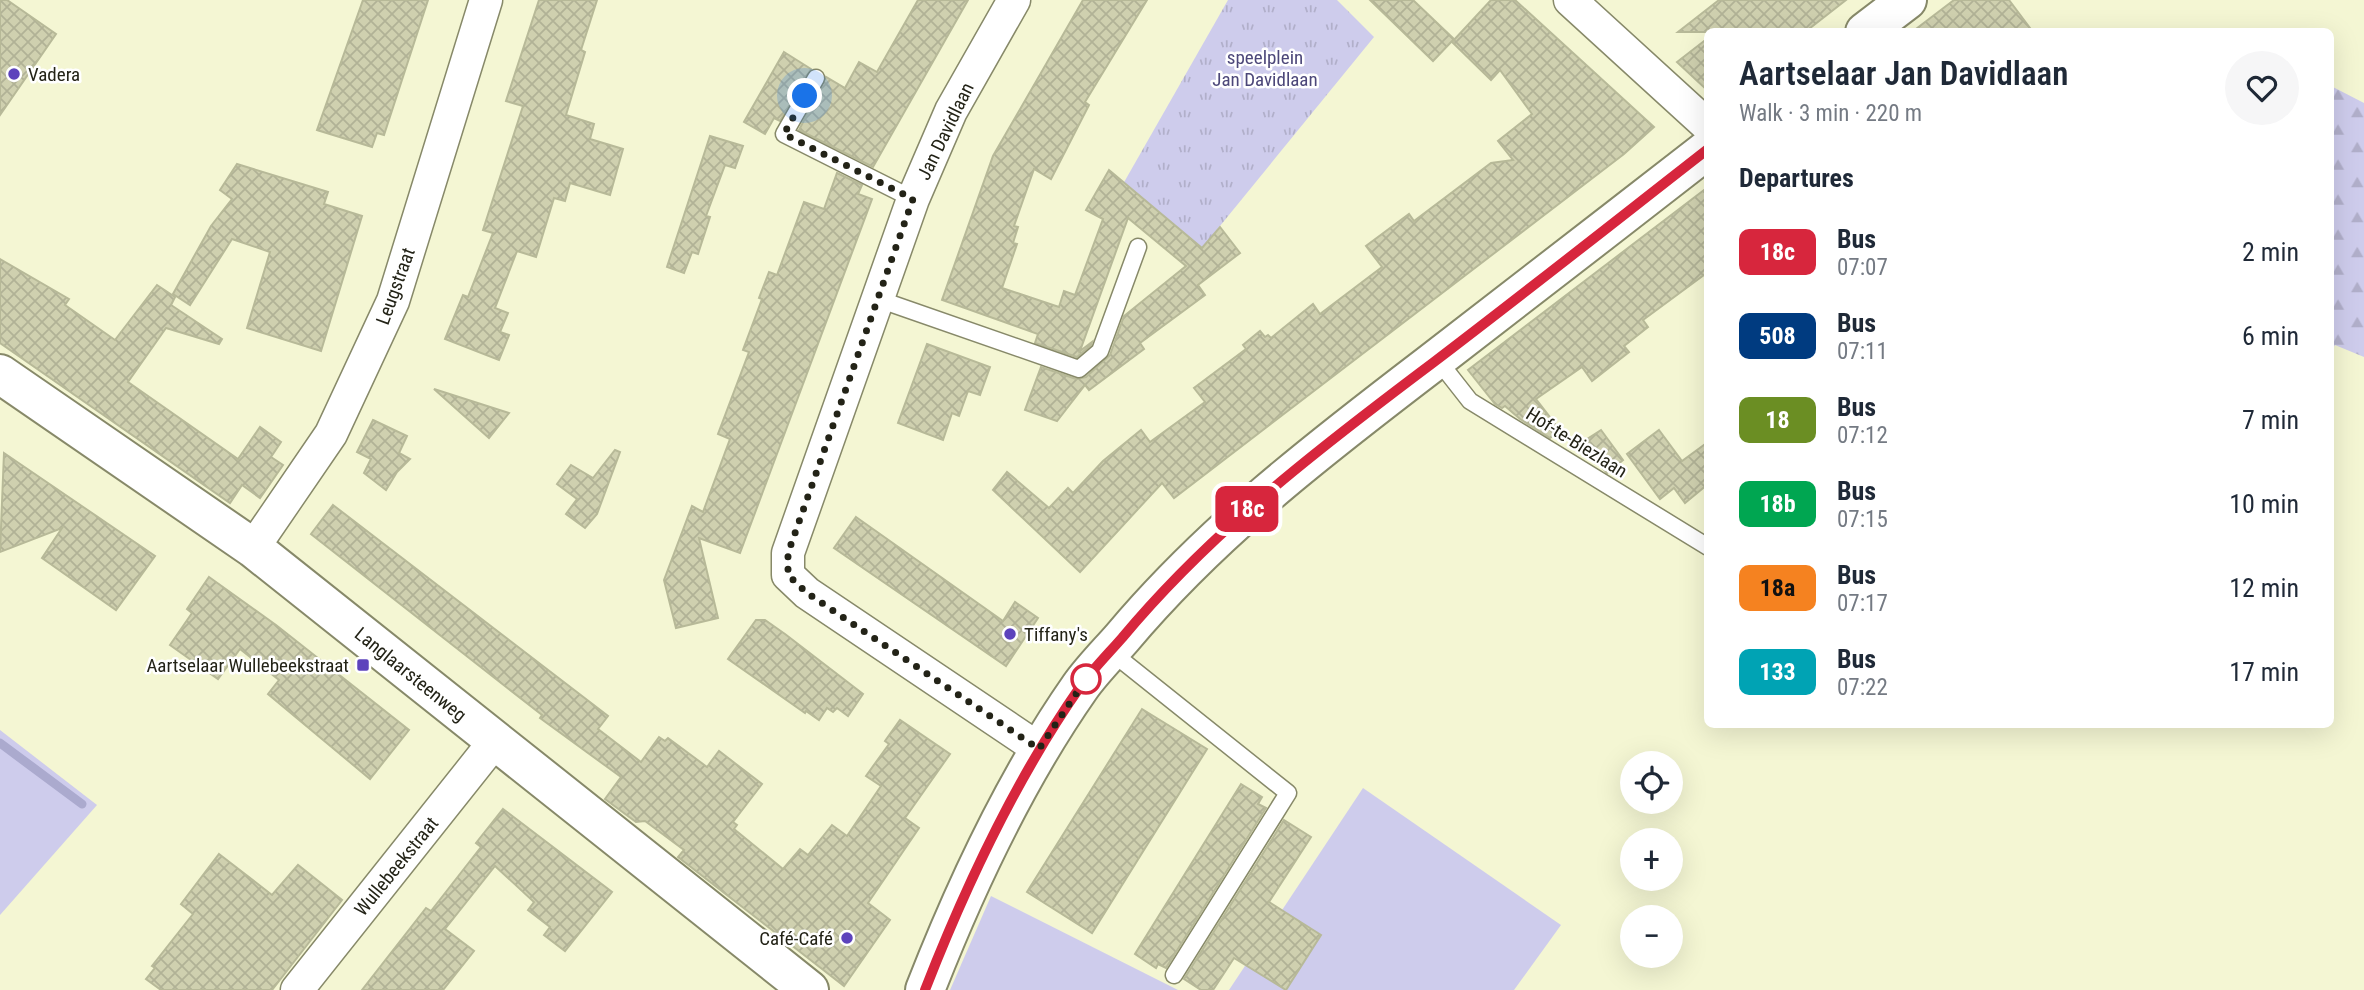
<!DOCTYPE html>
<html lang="en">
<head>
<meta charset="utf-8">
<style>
	:root { --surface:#fff; --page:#f6f6f7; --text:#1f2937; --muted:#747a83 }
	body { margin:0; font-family:"Roboto Condensed",sans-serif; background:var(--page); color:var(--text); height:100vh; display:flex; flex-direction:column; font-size:26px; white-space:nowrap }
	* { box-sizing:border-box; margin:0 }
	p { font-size:23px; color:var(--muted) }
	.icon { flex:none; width:38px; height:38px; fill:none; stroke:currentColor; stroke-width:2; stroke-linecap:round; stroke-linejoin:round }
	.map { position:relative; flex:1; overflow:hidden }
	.drawer { position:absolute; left:1704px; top:28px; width:630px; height:700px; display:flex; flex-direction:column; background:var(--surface); border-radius:10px; box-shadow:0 7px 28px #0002 }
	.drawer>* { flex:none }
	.badge { padding:0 14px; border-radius:10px; font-size:24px; line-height:46px }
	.buttons { position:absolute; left:1620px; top:751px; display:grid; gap:14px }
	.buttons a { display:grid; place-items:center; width:63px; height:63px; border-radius:50%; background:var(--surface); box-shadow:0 7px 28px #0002; font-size:35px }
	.you { position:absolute; width:35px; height:35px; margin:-18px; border:5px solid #fff; border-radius:50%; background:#1a73e8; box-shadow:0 0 0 10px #1a73e833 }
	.map>.badge { position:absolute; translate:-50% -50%; box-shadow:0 0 0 4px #fff }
	h2 { padding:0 35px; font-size:26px; line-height:63px }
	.round { display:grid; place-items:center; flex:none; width:74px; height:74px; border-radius:37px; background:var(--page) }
	.overview { display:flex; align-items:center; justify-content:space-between; height:119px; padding:0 35px }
	h1 { font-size:33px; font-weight:600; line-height:52px }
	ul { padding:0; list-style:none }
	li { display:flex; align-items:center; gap:21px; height:84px; padding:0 35px }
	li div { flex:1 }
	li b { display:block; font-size:26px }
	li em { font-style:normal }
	li .badge { min-width:77px; font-weight:700; text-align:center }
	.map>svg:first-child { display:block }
	.grass { fill:#ceccec }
	.forest { fill:url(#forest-firs) }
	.park { fill:url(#park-tufts) }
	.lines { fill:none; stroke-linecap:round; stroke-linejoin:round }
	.stream { stroke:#abaace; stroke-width:9 }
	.building { fill:url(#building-cross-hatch); stroke:#b7b998; stroke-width:2 }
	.lane-casing { stroke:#878969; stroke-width:19 }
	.street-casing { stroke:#878969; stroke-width:35 }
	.secondary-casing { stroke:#878969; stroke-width:42 }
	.lane { stroke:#fff; stroke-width:16 }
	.street { stroke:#fff; stroke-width:32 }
	.secondary { stroke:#fff; stroke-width:38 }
	.line-casing { stroke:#fff; stroke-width:16 }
	.line { stroke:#d7263d; stroke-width:10 }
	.walk { stroke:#232317; stroke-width:7; stroke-dasharray:0 12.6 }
	.poi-dot { fill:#5d43bc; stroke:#fff; stroke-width:2.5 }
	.stop-dot { fill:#fff; stroke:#d7263d; stroke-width:3.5 }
	.labels { text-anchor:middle; stroke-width:5; stroke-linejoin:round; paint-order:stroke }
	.park-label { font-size:19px; fill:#4c4779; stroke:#fff }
	.poi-label { font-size:19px; fill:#232317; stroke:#fff; text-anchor:start }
	.street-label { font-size:19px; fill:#232317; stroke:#fff }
</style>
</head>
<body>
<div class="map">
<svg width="2364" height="990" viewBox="0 0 2364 990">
	<defs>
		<pattern id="forest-firs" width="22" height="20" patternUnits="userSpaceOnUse" patternTransform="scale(1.75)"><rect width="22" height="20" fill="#ceccec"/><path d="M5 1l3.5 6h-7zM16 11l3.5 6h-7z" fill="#b1afca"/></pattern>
		<pattern id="park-tufts" width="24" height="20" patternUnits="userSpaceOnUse" patternTransform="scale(1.75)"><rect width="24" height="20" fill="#ceccec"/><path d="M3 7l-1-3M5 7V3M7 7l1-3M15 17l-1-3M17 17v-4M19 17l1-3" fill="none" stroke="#b1afca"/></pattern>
		<pattern id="building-cross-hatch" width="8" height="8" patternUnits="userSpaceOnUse" patternTransform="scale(1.75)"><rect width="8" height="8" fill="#cfd0af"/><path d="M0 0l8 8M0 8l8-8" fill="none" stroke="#b1b296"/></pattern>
	</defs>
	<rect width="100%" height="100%" fill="#f4f6d3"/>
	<g class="grass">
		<path d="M0 730 97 805 0 915Z"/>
		<path d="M1363 788 1561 925 1514 990H1229Z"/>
		<path d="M991 896 1178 990H950Z"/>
	</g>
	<path class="forest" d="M2331 86 2364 103V357L2335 345 2331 352Z"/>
	<path class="park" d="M1228 0H1337L1374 37 1202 248 1123 184Z"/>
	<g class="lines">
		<path class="stream" d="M0 743 82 804"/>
	</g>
	<g class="building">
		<path d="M0 0H7L56 34 0 115Z"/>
		<path d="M363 0H428L384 135 377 133 372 147 317 130Z"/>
		<path d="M539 0H597L581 50 585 52 566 115 594 124 590 139 623 149 610 195 570 183 565 201 554 198 536 257 517 251 495 308 508 313 500 332 509 335 499 360 445 339 463 295 468 297 493 233 483 230 523 106 506 101Z"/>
		<path d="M918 0H968L873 167 799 130 826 77 845 88 859 62 877 72Z"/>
		<path d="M1083 0H1147L1085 102 1089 105 1051 179 1034 169 1014 226 1018 227 1013 243 1017 244 1002 288 1059 307 1064 291 1075 295 1103 219 1086 210 1109 170 1202 248 1220 227 1240 253 1198 285 1205 295 1140 343 1144 349 1089 390 1085 385 1057 421 1025 410 1041 367 1076 379 1086 377 1110 355 1124 316 1186 266 1128 218 1080 351 1092 342 1091 345 1077 357 1035 343 1038 334 942 300 993 156Z"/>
		<path d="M1370 0H1413L1454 39 1433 61Z"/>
		<path d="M1491 0H1515L1654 127 1624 154 1174 498 1162 483 1080 572 993 490 1007 472 1049 508 1068 488 1073 493 1103 461 1141 430 1150 442 1205 402 1194 388 1246 349 1243 345 1260 331 1265 337 1268 335 1271 338 1313 304 1320 314 1382 267 1366 246 1409 214 1414 221 1491 163 1513 160 1498 141 1532 114 1500 70 1491 80 1452 42Z"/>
		<path d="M1719 0H1846L1805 32H1678Z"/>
		<path d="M1954 0H2009L2033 32H1912Z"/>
		<path d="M1708 38V91L1677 62Z"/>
		<path d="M784 52 811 69 780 121 774 118 765 134 744 122Z"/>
		<path d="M710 136 743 146 735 168 725 165 706 216 710 217 698 254 692 252 684 273 667 267Z"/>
		<path d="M237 164 328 192 324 204 362 216 321 351 247 328 270 252 232 239 190 305 173 294 211 226 232 199 220 190Z"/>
		<path d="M837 173 862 185 858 194 872 199 740 553 699 538 718 618 676 628 664 580 692 506 703 512 730 439 718 434 749 352 743 350 762 299 759 298 769 272 777 275 804 202 824 209Z"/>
		<path d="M1708 187V272L1643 320 1648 327 1624 346 1629 352 1592 381 1582 367 1536 399 1560 430 1550 438 1520 419 1505 406 1502 408 1495 404 1468 370Z"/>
		<path d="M0 259 69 299 65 305 115 340 157 285 175 297 171 305 222 339 219 344 166 328 128 382 238 459 260 427 281 442 271 457 283 465 260 498 242 485 230 503 0 343Z"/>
		<path d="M927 344 990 367 980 395 968 391 959 416 952 413 943 440 898 423Z"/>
		<path d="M434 389 509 413 489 438Z"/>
		<path d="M373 420 407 436 399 453 410 459 397 472 386 490 364 473 371 459 357 452Z"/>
		<path d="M1601 430 1623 460 1607 473 1581 443Z"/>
		<path d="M1659 430 1682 461 1708 442V484L1685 503 1674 488 1660 499 1627 454Z"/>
		<path d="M615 450 620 452 597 514 585 528 566 514 577 499 557 484 571 465 593 478Z"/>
		<path d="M4 453 155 556 116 610 42 558 62 528 0 552Z"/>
		<path d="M333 505 608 716 598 729 641 762 659 737 665 741 668 738 707 767 719 751 762 784 733 822 737 825 734 829 783 869 800 849 808 855 832 825 847 836 881 786 866 776 889 744 885 741 900 720 950 754 905 818 919 828 868 903 890 920 844 986 678 857 684 850 645 821 636 822 605 799 621 777 540 718 542 715 311 534Z"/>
		<path d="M856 517 1003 621 1015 602 1038 618 1006 666 834 548Z"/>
		<path d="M209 577 276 625 409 730 370 779 268 694 279 680 240 649 218 679 170 645 192 613 187 609Z"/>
		<path d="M756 620H765L785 634 863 694 848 716 837 708 833 712 827 708 819 720 806 711 805 713 728 659Z"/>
		<path d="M1142 709 1207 749 1092 933 1027 892Z"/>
		<path d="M1241 784 1262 797 1258 804 1266 808 1166 968 1158 964 1156 968 1135 954Z"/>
		<path d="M503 809 612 892 565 951 544 935 550 927 528 910 534 902 495 866 445 929 474 951 443 990H362L426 908 431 911 481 847 476 843Z"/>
		<path d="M1284 820 1311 837 1269 902 1321 935 1286 990 1234 958 1213 990H1201L1184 979Z"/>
		<path d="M219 854 272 895 298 865 342 900 272 990H161L146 979 155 968 152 966 193 914 181 904Z"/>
	</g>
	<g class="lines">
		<defs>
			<g id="lane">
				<path d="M816 78 784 134 913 199"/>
				<path d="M878 299 1079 369 1100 351 1138 247"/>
				<path d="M1437 359 1470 401 1708 547"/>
				<path d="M1110 651 1288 793 1174 975"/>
			</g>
			<g id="street">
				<path d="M1014 0 951 111 913 199 788 553V575L807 593 1039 749"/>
				<path d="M1570 0 1708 126"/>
				<path d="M253 548 331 434 393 301 486 0"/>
				<path d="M297 990 495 741"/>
			</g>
			<g id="secondary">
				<path d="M1865 32 1907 0"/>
				<path d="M0 374 253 548 809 990"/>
				<path d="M925 990C966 885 1015 780 1080 687 1092 670 1108 654 1122 638 1211 532 1319 449 1429 365 1522 294 1615 221 1708 149"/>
			</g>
		</defs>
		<use href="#lane" class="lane-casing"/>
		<use href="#street" class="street-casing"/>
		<use href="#secondary" class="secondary-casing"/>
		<use href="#lane" class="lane"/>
		<use href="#street" class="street"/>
		<use href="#secondary" class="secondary"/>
	</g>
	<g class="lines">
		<defs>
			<path id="line" d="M925 990C966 885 1015 780 1080 687 1092 670 1108 654 1122 638 1212 530 1322 446 1434 362 1526 292 1617 220 1708 149"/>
		</defs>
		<use href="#line" class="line-casing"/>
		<use href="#line" class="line"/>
		<path class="walk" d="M805 96 784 134 913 199 788 553V575L807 593 1039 749 1086 679"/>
	</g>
	<g class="poi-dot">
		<circle cx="14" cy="74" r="7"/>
		<circle cx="1010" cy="634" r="7"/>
		<rect x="356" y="658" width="14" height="14" rx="3.5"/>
		<circle cx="847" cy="938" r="7"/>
	</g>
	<circle class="stop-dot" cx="1086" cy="679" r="14"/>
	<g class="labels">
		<g class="park-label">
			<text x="1265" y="64">speelplein<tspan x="1265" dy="22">Jan Davidlaan</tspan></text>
		</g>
		<g class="poi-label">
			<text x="28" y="81">Vadera</text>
			<text x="1024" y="641">Tiffany's</text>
			<text x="349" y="672" text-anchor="end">Aartselaar Wullebeekstraat</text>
			<text x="833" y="945" text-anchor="end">Café-Café</text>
		</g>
		<g class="street-label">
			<text transform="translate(945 131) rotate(-64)" y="7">Jan Davidlaan</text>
			<text transform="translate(395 286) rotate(-70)" y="7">Leugstraat</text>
			<text transform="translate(1577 442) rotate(32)" y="7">Hof-te-Biezlaan</text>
			<text transform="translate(411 674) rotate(39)" y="7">Langlaarsteenweg</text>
			<text transform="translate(396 866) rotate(-51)" y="7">Wullebeekstraat</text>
		</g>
	</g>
</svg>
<div class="buttons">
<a><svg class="icon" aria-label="locate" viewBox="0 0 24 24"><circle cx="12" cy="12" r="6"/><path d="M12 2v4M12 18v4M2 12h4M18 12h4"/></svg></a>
<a>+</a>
<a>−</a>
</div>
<div class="you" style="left:805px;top:96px"></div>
<b class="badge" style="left:1247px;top:509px;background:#d7263d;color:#fff">18c</b>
<section class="drawer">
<div class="overview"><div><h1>Aartselaar Jan Davidlaan</h1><p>Walk · 3 min · 220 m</p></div><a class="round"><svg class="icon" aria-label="heart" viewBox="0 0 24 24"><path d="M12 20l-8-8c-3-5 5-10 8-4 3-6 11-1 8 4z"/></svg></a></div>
<h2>Departures</h2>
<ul>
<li><span class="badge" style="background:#d7263d;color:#fff">18c</span><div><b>Bus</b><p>07:07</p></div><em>2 min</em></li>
<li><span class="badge" style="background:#003b80;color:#fff">508</span><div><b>Bus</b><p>07:11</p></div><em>6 min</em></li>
<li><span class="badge" style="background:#6b8e23;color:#fff">18</span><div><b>Bus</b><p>07:12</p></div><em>7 min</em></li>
<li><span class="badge" style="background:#00a651;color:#fff">18b</span><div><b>Bus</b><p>07:15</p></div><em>10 min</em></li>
<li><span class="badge" style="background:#f58220;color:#111">18a</span><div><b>Bus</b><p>07:17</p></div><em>12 min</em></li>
<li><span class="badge" style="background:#00a3b4;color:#fff">133</span><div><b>Bus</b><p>07:22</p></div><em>17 min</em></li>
</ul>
</section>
</div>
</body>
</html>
